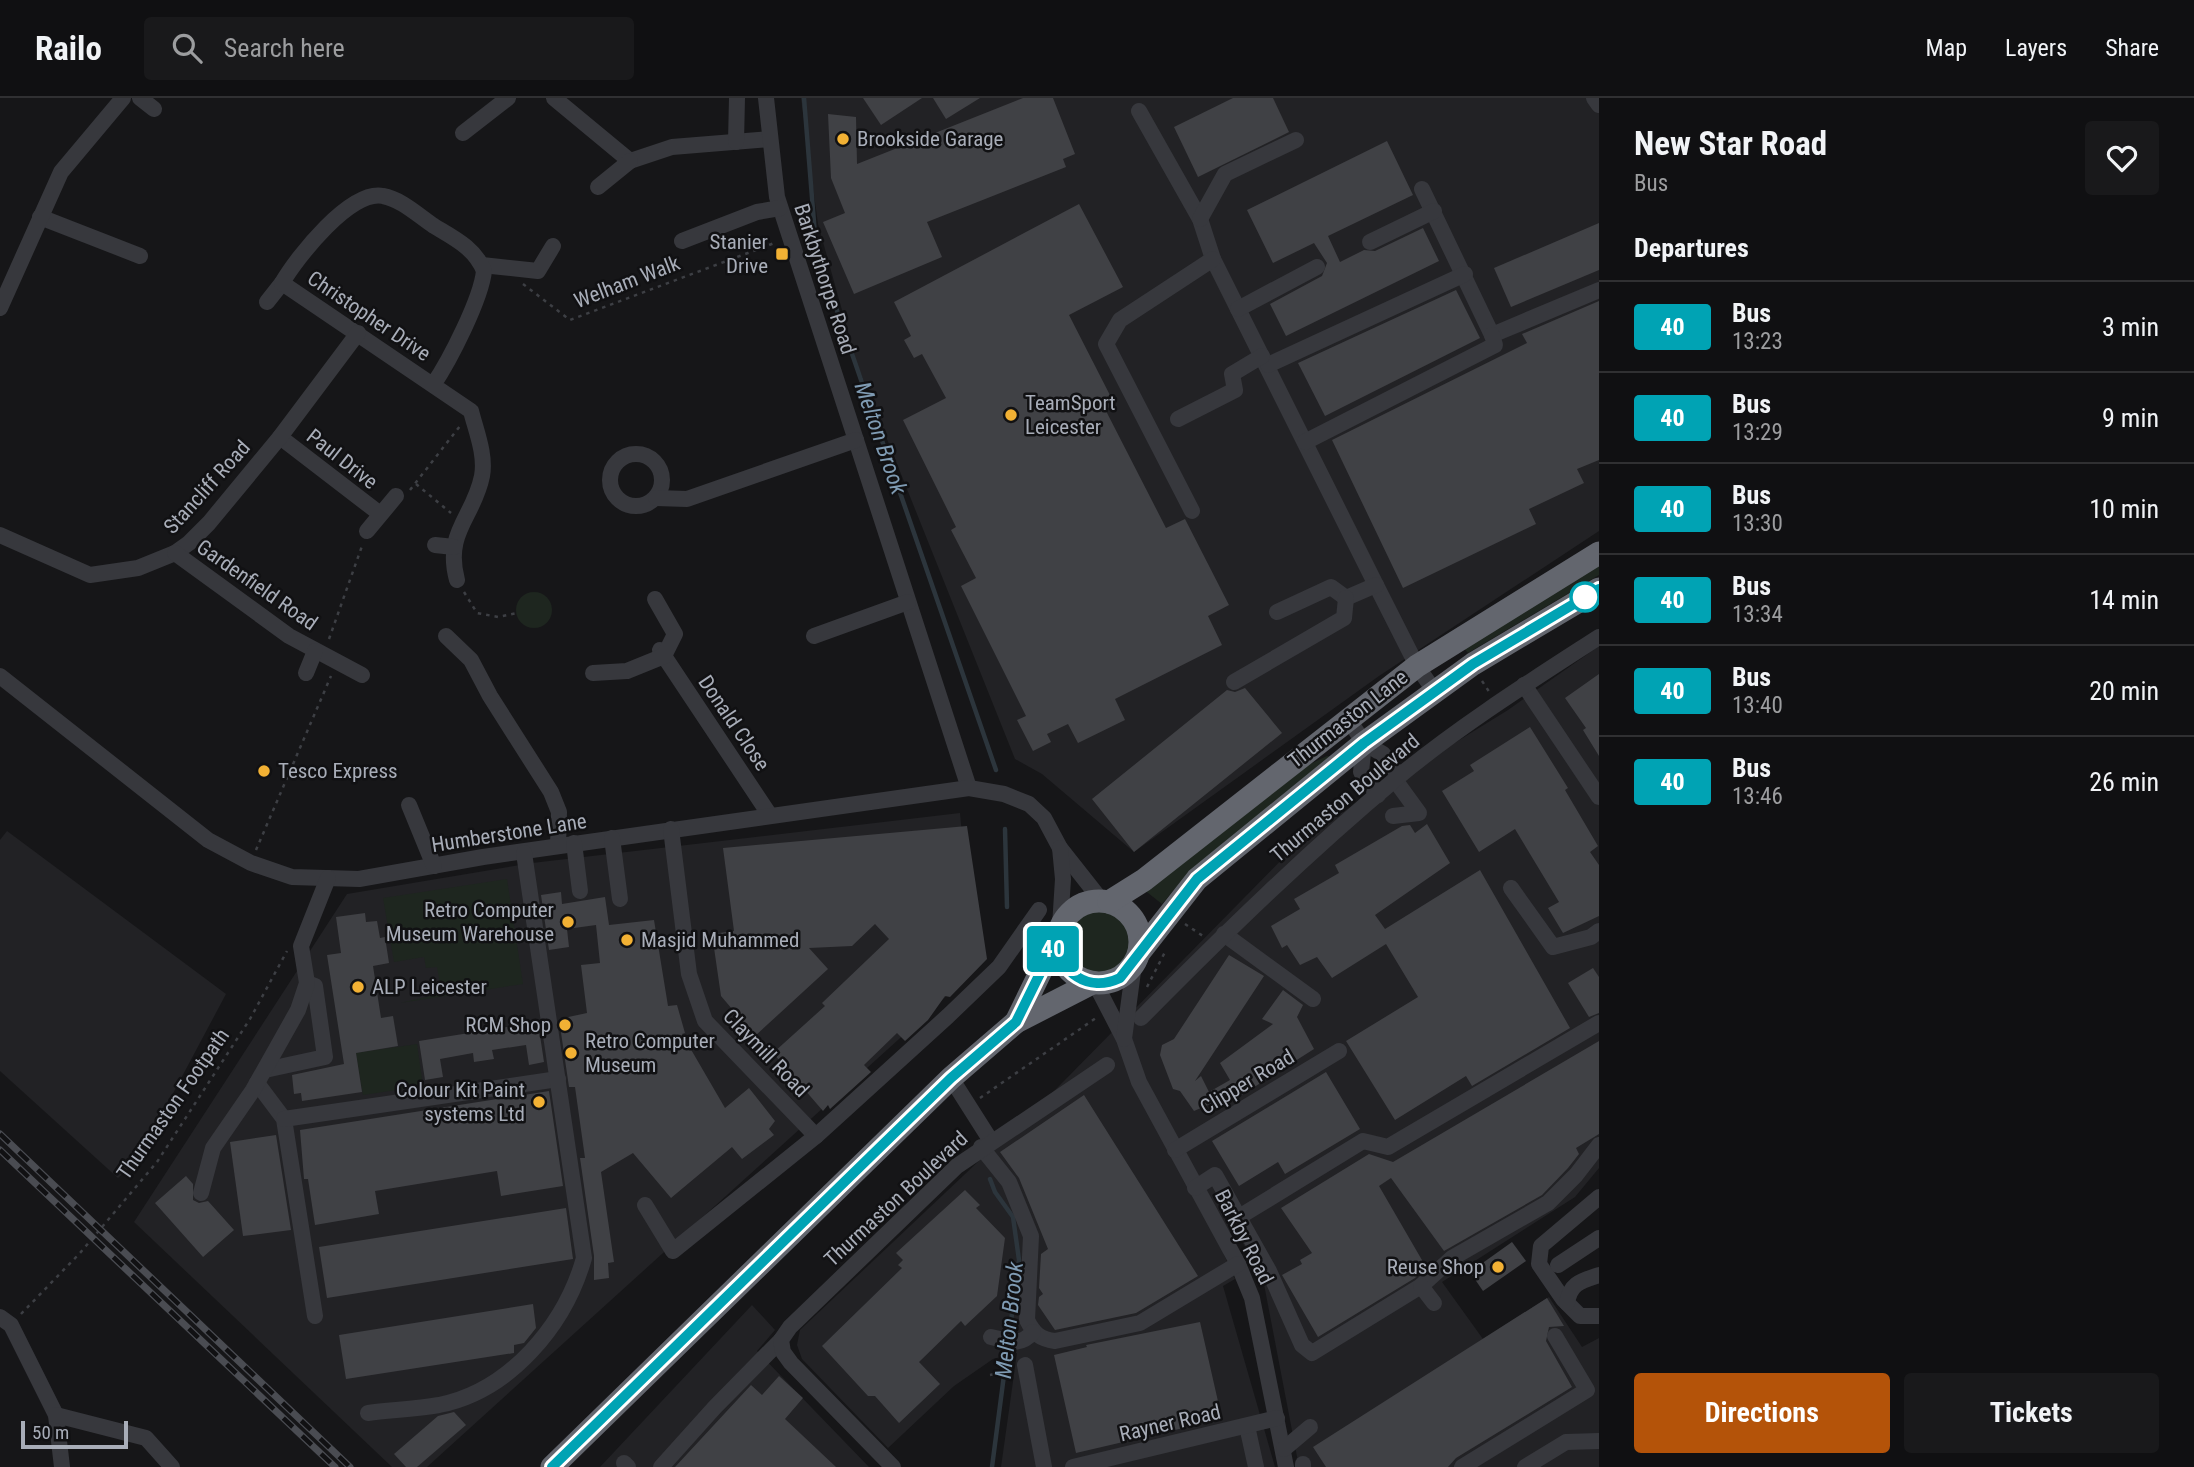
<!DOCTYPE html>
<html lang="en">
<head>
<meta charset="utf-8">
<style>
	:root { --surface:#101012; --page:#19191b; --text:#f1f3f6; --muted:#9c9d9f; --line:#303032; --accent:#b45309 }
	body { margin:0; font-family:"Roboto Condensed",sans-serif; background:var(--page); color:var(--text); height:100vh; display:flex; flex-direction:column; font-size:26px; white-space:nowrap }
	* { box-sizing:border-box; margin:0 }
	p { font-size:23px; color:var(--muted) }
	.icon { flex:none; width:38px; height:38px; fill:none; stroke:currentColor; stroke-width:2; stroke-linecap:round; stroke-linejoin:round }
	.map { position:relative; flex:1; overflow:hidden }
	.details { display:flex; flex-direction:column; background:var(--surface); width:595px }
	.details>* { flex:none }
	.badge { padding:0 14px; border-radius:5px; font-size:24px; line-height:46px }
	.scale { position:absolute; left:21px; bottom:18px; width:107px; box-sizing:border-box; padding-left:7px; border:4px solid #a8adb8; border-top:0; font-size:19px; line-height:24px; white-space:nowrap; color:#a8adb8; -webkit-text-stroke:5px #111113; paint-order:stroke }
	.map>.badge { position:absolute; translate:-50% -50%; box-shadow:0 0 0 4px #fff }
	h2 { padding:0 35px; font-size:26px; line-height:63px }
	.round { display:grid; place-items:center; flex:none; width:74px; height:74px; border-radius:7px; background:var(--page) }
	.head { display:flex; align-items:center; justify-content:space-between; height:119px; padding:0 35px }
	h1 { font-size:33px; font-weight:700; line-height:52px }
	.action { display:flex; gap:14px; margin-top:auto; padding:14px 35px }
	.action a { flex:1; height:80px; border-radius:7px; background:var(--accent); color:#fff; font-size:28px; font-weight:700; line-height:80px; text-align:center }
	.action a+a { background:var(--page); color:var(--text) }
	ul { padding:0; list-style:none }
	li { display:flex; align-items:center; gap:21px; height:91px; padding:0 35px; border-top:2px solid var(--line) }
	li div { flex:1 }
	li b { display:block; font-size:26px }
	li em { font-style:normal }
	li .badge { min-width:77px; font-weight:700; text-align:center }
	header { display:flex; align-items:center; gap:42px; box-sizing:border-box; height:98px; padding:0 35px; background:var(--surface); border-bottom:2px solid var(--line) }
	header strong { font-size:33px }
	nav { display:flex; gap:38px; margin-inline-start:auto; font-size:24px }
	.search { width:490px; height:63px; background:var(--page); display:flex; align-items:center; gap:18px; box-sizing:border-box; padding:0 24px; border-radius:7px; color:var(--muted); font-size:26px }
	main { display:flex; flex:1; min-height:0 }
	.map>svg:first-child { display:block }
	.built { fill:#222225 }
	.green { fill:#1e261f }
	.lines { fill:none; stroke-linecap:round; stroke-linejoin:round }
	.stream { stroke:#2c353c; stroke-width:4.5 }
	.building { fill:#404145 }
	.path { stroke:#3d3f44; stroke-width:2.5; stroke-dasharray:3.5 5; stroke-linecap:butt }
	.minor { stroke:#37383d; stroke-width:16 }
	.highway { stroke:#63666e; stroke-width:23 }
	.rail-casing { stroke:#4a4c52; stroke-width:7 }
	.rail { stroke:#111113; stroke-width:4.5; stroke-dasharray:13; stroke-linecap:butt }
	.line-casing { stroke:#fff; stroke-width:16 }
	.line { stroke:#00a3b4; stroke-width:10 }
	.poi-dot { fill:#f2b134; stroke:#111113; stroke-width:2.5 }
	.stop-dot { fill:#fff; stroke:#00a3b4; stroke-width:3.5 }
	.labels { text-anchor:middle; stroke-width:5; stroke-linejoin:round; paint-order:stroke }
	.poi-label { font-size:21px; fill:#a8adb8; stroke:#111113; text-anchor:start }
	.street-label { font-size:21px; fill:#a8adb8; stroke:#111113 }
	.water-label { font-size:23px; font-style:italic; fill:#7f9bb3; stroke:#111113 }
</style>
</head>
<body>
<header>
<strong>Railo</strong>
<div class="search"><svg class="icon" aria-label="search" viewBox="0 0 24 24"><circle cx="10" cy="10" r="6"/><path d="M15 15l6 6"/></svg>Search here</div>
<nav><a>Map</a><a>Layers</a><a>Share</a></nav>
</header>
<main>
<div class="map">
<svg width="1599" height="1369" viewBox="0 0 1599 1369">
	<rect width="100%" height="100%" fill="#161618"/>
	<g class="built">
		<path d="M801 0H1599V433L1379 578 1134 754 1042 676 1015 661 857 266 818 126Z"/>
		<path d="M1599 548V1070L1575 1099 1442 1184 1483 1241 1549 1199 1582 1249 1599 1240V1369H1299L1263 1181 1235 1131 1217 1141 1235 1181 1223 1188 1275 1369H1001L1017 1255 993 1261 954 1288 888 1350 802 1261 797 1247 800 1232 982 1060 999 1049 1307 736 1508 612Z"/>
		<path d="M960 715 973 855 963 883 427 1369H392L134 1124 347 796 532 765Z"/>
		<path d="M7 733 226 896 138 1061 118 1080 0 973V742Z"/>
		<path d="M752 1207 775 1232 757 1253 869 1369H600Z"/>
	</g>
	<g class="green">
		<path d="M1599 464V477L1468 555 1462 548Z"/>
		<circle cx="534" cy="512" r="18"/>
		<path d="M1327 658 1335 659 1184 780 1162 806 1143 791 1308 667Z"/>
		<path d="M507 781 523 886 400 905 431 898 430 888 440 886 437 869 426 870 424 859 394 864 383 800Z"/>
		<circle cx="1099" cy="844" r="31"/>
		<path d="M417 946 423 988 363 997 356 955Z"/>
	</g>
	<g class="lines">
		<g class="stream">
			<path d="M804 0 815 137 832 198 996 672"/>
			<path d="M1005 731 1007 809"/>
			<path d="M990 1081 995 1094 1013 1119 1019 1162 992 1369"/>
		</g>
	</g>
	<g class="building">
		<path d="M863 0H922L881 27Z"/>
		<path d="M933 0H980L946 21Z"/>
		<path d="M1023 0H1053L1075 56 1063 61 1066 69 927 124 942 159 854 196 823 124 845 115 831 80 828 16 856 19 857 66Z"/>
		<path d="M1233 0H1273L1289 34 1198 79 1174 29Z"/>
		<path d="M1387 43 1413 97 1328 138 1340 164 1364 152 1375 153 1423 130 1439 163 1286 238 1270 206 1322 178 1327 165 1314 145 1273 165 1247 112Z"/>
		<path d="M1079 106 1123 189 1069 217 1115 307 1105 311 1166 430 1185 421 1229 507 1208 518 1222 547 1115 601 1125 622 1078 645 1068 626 1047 636 1051 644 1033 653 1017 622 1026 618 961 488 976 480 951 432 956 429 903 322 946 300 922 256 914 260 904 242 911 238 894 204Z"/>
		<path d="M1599 125V172L1511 209 1494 170Z"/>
		<path d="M1456 192 1480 240 1325 318 1298 265Z"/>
		<path d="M1599 203V362L1577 371 1584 385 1529 411 1536 426 1403 490 1332 342 1527 245 1522 236Z"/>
		<path d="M1599 576V658L1583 632 1586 630 1565 600Z"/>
		<path d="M1245 590 1282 635 1134 754 1092 701 1227 592 1235 594Z"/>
		<path d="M1530 629 1568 690 1565 692 1598 748 1590 754 1599 767V818L1563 835 1548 810 1559 804 1515 731 1479 754 1442 693 1474 673 1470 667Z"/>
		<path d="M1427 726 1450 765 1375 817 1385 831 1480 772 1570 930 1472 988 1466 978 1395 1022 1346 943 1418 899 1386 846 1332 880 1317 859 1300 867 1287 847 1282 850 1271 828 1300 811 1294 801 1339 775 1335 767 1402 728 1410 727 1415 735Z"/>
		<path d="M967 728 987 861 950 899 945 898 928 922 905 943 897 935 864 967 871 974 830 1011 828 1007 823 1013 773 955 825 908 822 905 889 841 875 826 852 848 809 850 828 871 755 938 721 898 712 836 734 833 723 750Z"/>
		<path d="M561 794 562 806 605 799 609 827 654 822 668 908 677 907 685 935 682 936 725 1010 749 990 775 1023 769 1031 774 1037 742 1061 732 1049 671 1100 633 1055 601 1074 614 1164 608 1165 609 1180 594 1182V1158L580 1060H585L575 989H569L559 921 587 915 581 867 600 865 596 827 567 831 569 849 549 852 541 797Z"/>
		<path d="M365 815 366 824 377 823 380 840 385 839 389 865 373 868 381 920 393 918 398 948 356 955 362 994 302 1003 301 995 294 996 292 977 344 966 327 857 341 855 336 819Z"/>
		<path d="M1229 857 1264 878 1195 983 1201 978 1209 994 1230 982 1220 965 1273 926 1262 921 1283 892 1303 907 1297 919 1314 951 1240 998 1238 994 1194 1013 1180 993 1173 991 1160 957 1162 947 1174 941Z"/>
		<path d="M1593 870 1599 879V915L1589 919 1568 885Z"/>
		<path d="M538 924 544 964 529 967 526 947 492 952 494 961 474 964 473 955 440 961 443 979 425 982 419 943Z"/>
		<path d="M1599 943V1036L1576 1050 1579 1056 1568 1070 1542 1097 1444 1153 1391 1080 1379 1088 1426 1169 1415 1180 1318 1239 1282 1177 1302 1166 1300 1162 1312 1155 1281 1110 1369 1056 1393 1064Z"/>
		<path d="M1326 974 1360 1031 1285 1076 1278 1064 1239 1088 1212 1043Z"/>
		<path d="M549 993 563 1088 501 1098 497 1073 375 1093 379 1116 315 1127 308 1081H304L300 1032Z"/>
		<path d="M1084 997 1198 1178 1136 1215 1055 1232 1038 1207 1039 1199 1043 1196 1039 1190 1041 1156 1048 1151 1019 1080 1000 1054Z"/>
		<path d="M276 1037 291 1132 243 1138 230 1044Z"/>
		<path d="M186 1078 193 1086V1102L199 1105 208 1103 234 1132 203 1159 155 1105Z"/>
		<path d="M965 1092 980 1107 976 1110 1005 1140 997 1198 965 1228 961 1223 919 1264 940 1286 899 1325 875 1298H868L822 1248 902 1170 898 1167 903 1162 896 1155Z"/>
		<path d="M566 1110 573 1161 327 1200 319 1149Z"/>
		<path d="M1512 1144 1526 1163 1483 1193 1470 1174Z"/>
		<path d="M1547 1200 1564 1228 1549 1229 1546 1243 1572 1289 1456 1360 1448 1369H1326L1313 1349Z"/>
		<path d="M533 1206 536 1230 524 1245 514 1247V1255L346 1281 339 1237Z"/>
		<path d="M1200 1224 1222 1321 1076 1355 1054 1257 1087 1249 1086 1247Z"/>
		<path d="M779 1278 803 1300 785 1321 836 1369H675L751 1287 762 1297Z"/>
		<path d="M454 1314 466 1327 417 1369H406L394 1356 438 1318Z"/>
	</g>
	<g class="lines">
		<g class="path">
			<path d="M523 186 570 222 777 144"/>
			<path d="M416 386 451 415"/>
			<path d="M410 392 460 328"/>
			<path d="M464 494 477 515 498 519 517 515"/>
			<path d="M329 541 362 448"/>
			<path d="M1482 583 1490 595"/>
			<path d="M256 752 331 578"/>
			<path d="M1185 826 1203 838"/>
			<path d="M1147 889 1165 854"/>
			<path d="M980 1000 1096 920"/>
			<path d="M21 1216 80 1155 157 1064 250 921 287 853"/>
			<path d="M990 1277 1011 1273"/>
		</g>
		<g class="minor">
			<path d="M140 0 154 11"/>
			<path d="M554 0 630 63 672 49 770 41"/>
			<path d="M766 0 777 99 969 690"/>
			<path d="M1594 0 1599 7"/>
			<path d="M1139 13 1200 121 1213 161 1376 487 1417 568 1435 594"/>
			<path d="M463 35 508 0"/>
			<path d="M736 44 737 0"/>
			<path d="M598 89 630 63"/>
			<path d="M1422 91 1492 237 1599 192"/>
			<path d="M40 119 140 158"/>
			<path d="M1200 121 1225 76 1296 42"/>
			<path d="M682 143 757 114 780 110"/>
			<path d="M1370 144 1434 113"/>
			<path d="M482 167 538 173 553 148"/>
			<path d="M267 204 282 185"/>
			<path d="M0 210 61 74 123 0"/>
			<path d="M1238 211 1317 169"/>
			<path d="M1268 267 1465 176"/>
			<path d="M433 287C450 262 481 201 484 173 475 150 454 140 434 128 419 118 401 101 383 98 351 91 297 159 282 185L471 313C476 333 486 357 482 378 474 419 444 434 457 482"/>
			<path d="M1178 321 1235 292 1232 276 1262 258"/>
			<path d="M280 339 379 415"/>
			<path d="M1305 344 1495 247 1492 237"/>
			<circle cx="636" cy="382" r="26"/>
			<path d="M656 400 687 401 856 342"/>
			<path d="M1192 413 1106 246 1120 222 1213 161"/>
			<path d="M367 433 396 398"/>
			<path d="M0 437 90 477 138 470 175 455 189 445 209 425 280 339 358 235"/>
			<path d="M435 447 454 449"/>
			<path d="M175 455 289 538 362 577"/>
			<path d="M1277 514 1331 489 1346 500 1376 487"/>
			<path d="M446 538 471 562 490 598 551 694 559 714 558 748"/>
			<path d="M814 538 908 504"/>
			<path d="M660 552 769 716"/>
			<path d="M306 575 315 553"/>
			<path d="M593 575 627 573 664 558 675 536 655 501"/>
			<path d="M0 578 208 742 251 765 292 779 359 781 483 759 969 690 1004 696 1029 706 1044 720 1060 750 1101 802"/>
			<path d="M1234 584 1344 520 1346 500"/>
			<path d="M1524 587 1599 699"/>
			<path d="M1347 619 1364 645 1383 656 1399 678"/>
			<path d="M1364 645 1361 674 1378 697"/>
			<path d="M409 707 434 768"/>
			<path d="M1393 718 1419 715 1395 682"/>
			<path d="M671 731 689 876 705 923 816 1038"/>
			<path d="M612 740 620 801"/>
			<path d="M574 745 580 793"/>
			<path d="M1060 750 1063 781 1060 828"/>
			<path d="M1511 790 1553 849 1591 839 1599 833"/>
			<path d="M1224 836 1313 901"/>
			<path d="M1095 885 1124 941 1139 984 1238 1166 1252 1200 1286 1369"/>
			<path d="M1141 920C1224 836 1307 755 1398 679 1461 627 1531 583 1599 539"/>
			<path d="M1124 941 1134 866"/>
			<path d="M265 972 325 959 315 888 307 885"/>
			<path d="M951 980 991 1043"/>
			<path d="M257 985 284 1021 315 1218"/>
			<path d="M284 1021 558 981"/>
			<path d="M981 1049 1009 1084 1031 1138 1027 1222C1034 1236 1040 1241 1055 1243L1140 1225 1238 1166"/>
			<path d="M1175 1052 1339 953"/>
			<path d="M1195 1090 1215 1077 1269 1173 1302 1247 1312 1255 1421 1188 1452 1160 1548 1105 1576 1077 1599 1047"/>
			<path d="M201 1095 213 1050 253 992 298 912 307 885 301 848 328 780"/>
			<path d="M1599 1099 1541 1148 1539 1166 1563 1201 1580 1218H1599"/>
			<path d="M645 1107 673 1153 816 1038 948 918 999 869 1039 812"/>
			<path d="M1239 1119 1363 1043 1388 1049 1599 925"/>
			<path d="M1558 1167 1599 1140"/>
			<path d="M1421 1188 1434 1205"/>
			<path d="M1567 1205C1570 1185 1581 1183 1599 1177"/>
			<path d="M0 1219 11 1227 56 1317 62 1369"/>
			<path d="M991 1239C1009 1243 1020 1249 1033 1234"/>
			<path d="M1025 1267 1044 1369"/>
			<path d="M368 1315C392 1312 416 1311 439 1307 510 1293 565 1227 584 1160L524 755"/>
			<path d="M56 1317 146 1340 172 1369"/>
			<path d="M1247 1328 1256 1369"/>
			<path d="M1284 1351 1310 1329"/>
			<path d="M624 1365 628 1369"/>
			<path d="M1303 1366V1369"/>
			<path d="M661 1369 715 1309 781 1242"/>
			<path d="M893 1369 791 1265 783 1254 781 1242 790 1229 957 1068 1107 967"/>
			<path d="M1073 1369 1277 1320"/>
			<path d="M1462 1369 1587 1292 1555 1238"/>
			<path d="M1525 1369 1566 1344 1599 1343"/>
		</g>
		<g class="highway">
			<circle cx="1099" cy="844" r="41"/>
			<path d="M1109 804 1144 782 1417 568 1599 455"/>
			<path d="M1139 855 1197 781 1364 645 1473 566 1599 491"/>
			<path d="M1016 924 1057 840"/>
			<path d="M552 1369 951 980 1016 924 1092 885"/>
		</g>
		<defs>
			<g id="rail">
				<path d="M0 1036 350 1369"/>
				<path d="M0 1052 335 1369"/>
			</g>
		</defs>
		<use href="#rail" class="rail-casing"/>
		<use href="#rail" class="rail"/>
	</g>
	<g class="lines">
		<defs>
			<path id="line" d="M552 1369 951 980 1016 924 1057 841C1059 875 1088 895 1120 880L1197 781 1364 645 1473 566 1599 491"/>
		</defs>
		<use href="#line" class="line-casing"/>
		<use href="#line" class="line"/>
	</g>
	<g class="poi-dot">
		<circle cx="843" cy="41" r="7"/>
		<rect x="775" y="149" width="14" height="14" rx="3.5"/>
		<circle cx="1011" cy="317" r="7"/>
		<circle cx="264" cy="673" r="7"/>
		<circle cx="568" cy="824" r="7"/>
		<circle cx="627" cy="842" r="7"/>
		<circle cx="358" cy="889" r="7"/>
		<circle cx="565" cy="927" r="7"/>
		<circle cx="571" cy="955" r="7"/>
		<circle cx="539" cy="1004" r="7"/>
		<circle cx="1498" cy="1169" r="7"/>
	</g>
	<circle class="stop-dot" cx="1585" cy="499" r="14"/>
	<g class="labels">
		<g class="poi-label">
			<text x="857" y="48">Brookside Garage</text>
			<text x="768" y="151" text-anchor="end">Stanier<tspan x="768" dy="24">Drive</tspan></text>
			<text x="1025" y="312">TeamSport<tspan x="1025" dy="24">Leicester</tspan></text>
			<text x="278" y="680">Tesco Express</text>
			<text x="554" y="819" text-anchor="end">Retro Computer<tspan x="554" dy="24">Museum Warehouse</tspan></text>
			<text x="641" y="849">Masjid Muhammed</text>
			<text x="372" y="896">ALP Leicester</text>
			<text x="551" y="934" text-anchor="end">RCM Shop</text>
			<text x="585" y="950">Retro Computer<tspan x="585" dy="24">Museum</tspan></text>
			<text x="525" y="999" text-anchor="end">Colour Kit Paint<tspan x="525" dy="24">systems Ltd</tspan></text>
			<text x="1484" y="1176" text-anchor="end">Reuse Shop</text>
		</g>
		<g class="street-label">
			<text transform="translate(825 181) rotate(72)" y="7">Barkbythorpe Road</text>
			<text transform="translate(627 184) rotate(-21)" y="7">Welham Walk</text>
			<text transform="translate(369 218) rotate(34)" y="7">Christopher Drive</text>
			<text transform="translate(342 361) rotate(38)" y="7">Paul Drive</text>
			<text transform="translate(207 389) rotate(-48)" y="7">Stancliff Road</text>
			<text transform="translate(257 487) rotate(35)" y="7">Gardenfield Road</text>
			<text transform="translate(1348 621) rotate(-38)" y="7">Thurmaston Lane</text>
			<text transform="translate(734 625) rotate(56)" y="7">Donald Close</text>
			<text transform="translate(1345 700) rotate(-40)" y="7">Thurmaston Boulevard</text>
			<text transform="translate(509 735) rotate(-9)" y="7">Humberstone Lane</text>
			<text transform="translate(766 955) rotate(46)" y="7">Claymill Road</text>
			<text transform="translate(1247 984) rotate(-31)" y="7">Clipper Road</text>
			<text transform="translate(173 1006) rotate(-55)" y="7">Thurmaston Footpath</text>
			<text transform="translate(896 1101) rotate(-43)" y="7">Thurmaston Boulevard</text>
			<text transform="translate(1244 1139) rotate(63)" y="7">Barkby Road</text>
			<text transform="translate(1170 1325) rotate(-13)" y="7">Rayner Road</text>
		</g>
		<g class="water-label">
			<text transform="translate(881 340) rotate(71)" y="8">Melton Brook</text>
			<text transform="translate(1009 1222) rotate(-84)" y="8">Melton Brook</text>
		</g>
	</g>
</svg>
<div class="scale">50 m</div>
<b class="badge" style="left:1053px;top:851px;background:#00a3b4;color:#fff">40</b>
</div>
<section class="details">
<div class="head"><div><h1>New Star Road</h1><p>Bus</p></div><a class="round"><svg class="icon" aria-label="heart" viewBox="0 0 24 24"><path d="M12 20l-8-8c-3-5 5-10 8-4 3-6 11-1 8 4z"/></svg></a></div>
<h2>Departures</h2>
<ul>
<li><span class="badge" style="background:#00a3b4;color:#fff">40</span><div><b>Bus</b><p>13:23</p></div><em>3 min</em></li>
<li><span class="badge" style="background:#00a3b4;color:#fff">40</span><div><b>Bus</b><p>13:29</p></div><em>9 min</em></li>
<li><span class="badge" style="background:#00a3b4;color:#fff">40</span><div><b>Bus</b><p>13:30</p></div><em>10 min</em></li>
<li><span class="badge" style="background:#00a3b4;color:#fff">40</span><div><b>Bus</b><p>13:34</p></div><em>14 min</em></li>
<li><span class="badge" style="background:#00a3b4;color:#fff">40</span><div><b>Bus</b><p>13:40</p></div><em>20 min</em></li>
<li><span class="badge" style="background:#00a3b4;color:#fff">40</span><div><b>Bus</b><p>13:46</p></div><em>26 min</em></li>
</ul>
<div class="action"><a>Directions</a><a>Tickets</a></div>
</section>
</main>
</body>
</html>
